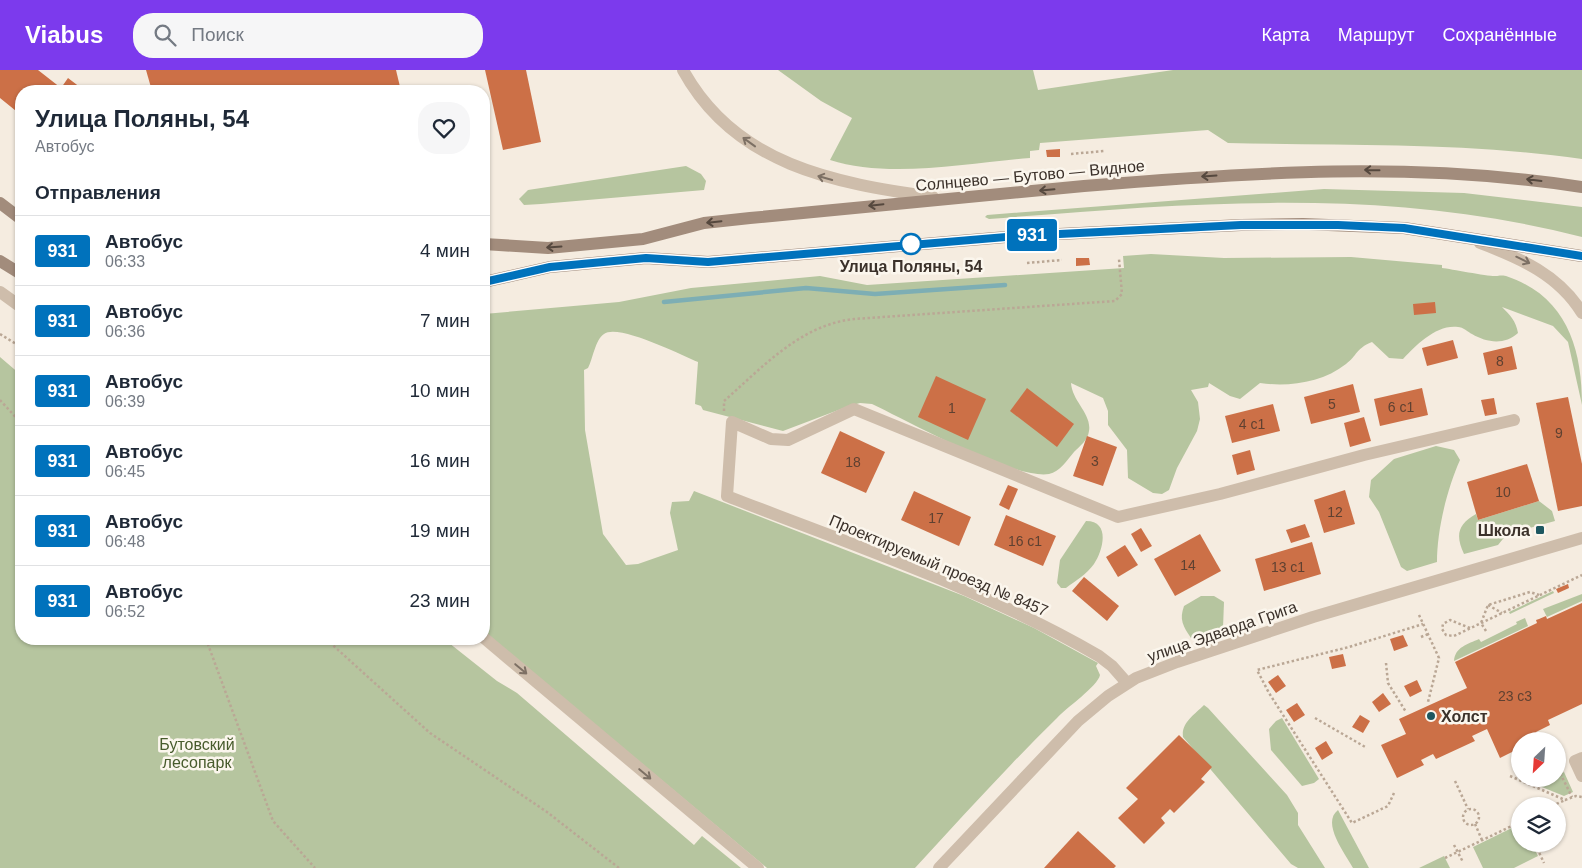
<!DOCTYPE html>
<html lang="ru">
<head>
<meta charset="utf-8">
<style>
	:root { --surface:#fff; --page:#f6f6f7; --text:#1f2937; --muted:#747a83; --line:#e0e1e3; --accent:#7c3aed }
	body { margin:0; font-family:Helvetica,sans-serif; background:var(--page); color:var(--text); height:100vh; display:flex; flex-direction:column; font-size:19px; white-space:nowrap }
	* { box-sizing:border-box; margin:0 }
	p { font-size:16px; color:var(--muted) }
	.icon { flex:none; width:28px; height:28px; fill:none; stroke:currentColor; stroke-width:2; stroke-linecap:round; stroke-linejoin:round }
	.map { position:relative; flex:1; overflow:hidden }
	.details { position:absolute; left:15px; top:15px; width:475px; height:560px; display:flex; flex-direction:column; background:var(--surface); border-radius:20px; box-shadow:0 1px 4px #0004 }
	.details>* { flex:none }
	.badge { padding:0 10px; border-radius:4px; font-size:18px; line-height:32px }
	.needle { width:32px; rotate:205deg }
	.controls { position:absolute; left:1511px; top:662px; display:grid; gap:10px }
	.controls a { display:grid; place-items:center; width:55px; height:55px; border-radius:50%; background:var(--surface); box-shadow:0 1px 4px #0004; font-size:25px }
	.map>.badge { position:absolute; translate:-50% -50%; box-shadow:0 0 0 2px #fff }
	h2 { padding:0 20px; font-size:19px; line-height:45px }
	.round { display:grid; place-items:center; flex:none; width:52px; height:52px; border-radius:20px; background:var(--page) }
	.summary { display:flex; align-items:center; justify-content:space-between; height:85px; padding:0 20px }
	h1 { font-size:24px; font-weight:800; line-height:38px }
	ul { padding:0; list-style:none }
	li { display:flex; align-items:center; gap:15px; height:70px; padding:0 20px; border-top:1px solid var(--line) }
	li div { flex:1 }
	li b { display:block; font-size:19px }
	li em { font-style:normal }
	li .badge { min-width:55px; font-weight:700; text-align:center }
	header { display:flex; align-items:center; gap:30px; box-sizing:border-box; height:70px; padding:0 25px; background:var(--accent); color:#fff }
	header strong { font-size:24px }
	nav { display:flex; gap:28px; margin-inline-start:auto; font-size:18px }
	.search { width:350px; height:45px; background:var(--page); display:flex; align-items:center; gap:12px; box-sizing:border-box; padding:0 18px; border-radius:20px; color:var(--muted); font-size:19px }
	.map>svg:first-child { display:block }
	.green { fill:#b6c59f }
	.lines { fill:none; stroke-linecap:round; stroke-linejoin:round }
	.stream { stroke:#7daeb4; stroke-width:4.5 }
	.building { fill:#cc7047 }
	.path { stroke:#baa795; stroke-width:2.5; stroke-dasharray:2.5 2.5; stroke-linecap:butt }
	.minor { stroke:#cebdab; stroke-width:12 }
	.tertiary { stroke:#cebdab; stroke-width:12 }
	.secondary { stroke:#a28c7c; stroke-width:12 }
	.oneway { stroke:#7d7064 }
	.oneway2 { stroke:#55483e }
	.line-casing { stroke:#fff; stroke-width:11 }
	.line { stroke:#0072bc; stroke-width:8 }
	.stop-dot { fill:#fff; stroke:#0072bc; stroke-width:2.5 }
	.poi-dot { fill:#1d5760; stroke:#fbf6ed; stroke-width:2 }
	.labels { text-anchor:middle; stroke-width:5; stroke-linejoin:round; paint-order:stroke }
	.number-label { font-size:14px; fill:#5f4131 }
	.street-label { font-size:16px; fill:#3b312a; stroke:#fbf6ed }
	.stop-label { font-size:16px; font-weight:bold; fill:#3b312a; stroke:#fbf6ed }
	.poi-label { font-size:16px; font-weight:bold; fill:#3b312a; stroke:#fbf6ed; text-anchor:end }
	.park-label { font-size:16px; fill:#475b2c; stroke:#fbf6ed }
</style>
</head>
<body>
<header>
<strong>Viabus</strong>
<div class="search"><svg class="icon" aria-label="search" viewBox="0 0 24 24"><circle cx="10" cy="10" r="6"/><path d="M15 15l6 6"/></svg>Поиск</div>
<nav><a>Карта</a><a>Маршрут</a><a>Сохранённые</a></nav>
</header>
<div class="map">
<svg width="1582" height="798" viewBox="0 0 1582 798">
	<rect width="100%" height="100%" fill="#f5ece0"/>
	<g class="green">
		<path d="M778 0H1033L1038 20 1173 0H1582V89C1462 72 1348 76 1228 73L1208 60 1040 73 1039 80 1030 81V88C970 93 888 109 830 90L852 48 821 31Z"/>
		<path d="M686 96 701 104 706 111 704 120 541 134 524 135 519 129 528 120Z"/>
		<path d="M1324 119 1464 123 1582 137V167C1384 116 1190 133 989 149L985 147 987 145Z"/>
		<path d="M1151 184 1224 188 1351 187 1442 195V198C1451 199 1491 207 1496 206 1499 206 1500 205 1506 206 1566 226 1582 277 1582 335L1568 272 1553 256 1502 237C1510 245 1516 251 1518 263 1505 275 1487 273 1472 264 1468 262 1463 257 1458 257 1437 254 1416 275 1403 289L1389 288 1372 272C1355 279 1358 285 1346 294 1322 313 1288 317 1260 313L1240 329 1230 326 1209 313 1208 317 1191 320 1198 332 1200 349 1197 361 1177 398 1169 420 1162 424 1153 423 1128 408 1127 380 1108 355V341L1103 328 1071 313C1072 331 1092 344 1089 361 1088 370 1080 376 1074 382 1067 390 1060 402 1049 404 1014 410 908 351 872 334L860 333 849 336 783 361 703 340 701 336 695 334 698 292C681 285 618 253 604 264 595 270 593 289 588 298L584 300 585 360 603 464 626 495 638 494 678 480 670 443 672 432 689 431 694 421 964 526 1034 558 1098 593 1096 596 1100 605C1098 616 1066 638 1057 648 1008 696 962 747 915 798H767L484 562V244L619 232 691 218 820 206 867 215 1124 198 1123 186Z"/>
		<path d="M0 287 21 305V569H444L497 611 517 623 694 775 702 766 741 798H0Z"/>
		<path d="M1436 376 1454 380 1460 390C1447 419 1437 460 1437 492L1407 501 1401 497 1379 442 1369 427 1371 410 1394 389Z"/>
		<path d="M1539 431 1552 441 1555 451 1507 464 1498 475 1464 484C1455 465 1458 454 1476 444L1478 450Z"/>
		<path d="M1086 451C1111 451 1103 481 1094 494 1087 504 1075 511 1066 518H1061L1057 513 1060 490Z"/>
		<path d="M1553 521 1554 523 1510 544 1509 542Z"/>
		<path d="M1582 524V531L1547 547 1543 539Z"/>
		<path d="M1201 526H1214L1224 532 1223 558 1191 568C1183 556 1179 550 1184 536Z"/>
		<path d="M1525 548 1528 556 1454 591C1455 577 1468 574 1479 569L1481 572 1517 554 1516 552Z"/>
		<path d="M1204 635 1208 638 1287 725 1298 743V755L1325 798H1298L1291 794 1183 667C1181 653 1194 645 1204 635Z"/>
		<path d="M1282 648 1319 709 1314 713 1302 716 1271 680 1269 659 1276 651Z"/>
		<path d="M1564 702 1573 722 1564 726 1527 711 1532 709H1558V705Z"/>
		<path d="M1338 740 1369 798H1353C1345 783 1321 753 1338 740Z"/>
		<path d="M1520 754V774H1532L1538 786 1514 798H1483L1473 777Z"/>
		<path d="M1444 786 1450 798H1419Z"/>
	</g>
	<g class="lines">
		<path class="stream" d="M664 232 806 218 875 224 1005 215"/>
	</g>
	<g class="building">
		<path d="M0 0H38L61 18 68 8 85 21H21V45L0 28Z"/>
		<path d="M146 0H396L401 21H152Z"/>
		<path d="M485 0H526L541 72 503 80Z"/>
		<path d="M1060 79V87H1047L1046 80Z"/>
		<path d="M1076 188H1089L1090 195 1076 196Z"/>
		<path d="M1435 232 1436 243 1414 245 1413 234Z"/>
		<path d="M1453 270 1458 288 1427 296 1422 278Z"/>
		<path d="M1512 276 1517 299 1488 305 1483 283Z"/>
		<path d="M936 306 986 329 968 370 918 347Z"/>
		<path d="M1353 314 1360 342 1311 354 1304 327Z"/>
		<path d="M1027 318 1074 354 1057 377 1010 341Z"/>
		<path d="M1422 318 1428 345 1380 356 1374 329Z"/>
		<path d="M1568 327 1582 394V436L1558 441 1536 333Z"/>
		<path d="M1494 328 1497 344 1485 346 1481 330Z"/>
		<path d="M1273 334 1280 361 1232 373 1225 346Z"/>
		<path d="M1364 347 1371 371 1350 377 1344 353Z"/>
		<path d="M840 361 885 382 866 423 821 403Z"/>
		<path d="M1087 366 1117 377 1103 416 1073 406Z"/>
		<path d="M1250 380 1255 400 1237 405 1232 385Z"/>
		<path d="M1527 394 1539 431 1478 450 1467 412Z"/>
		<path d="M1008 415 1018 419 1009 440 999 435Z"/>
		<path d="M1345 420 1355 454 1324 463 1314 430Z"/>
		<path d="M914 421 971 447 959 476 901 450Z"/>
		<path d="M1006 445 1056 466 1043 496 994 475Z"/>
		<path d="M1305 454 1310 467 1291 473 1286 460Z"/>
		<path d="M1141 458 1152 476 1141 482 1131 464Z"/>
		<path d="M1200 464 1221 501 1175 526 1154 489Z"/>
		<path d="M1312 472 1321 504 1264 521 1255 489Z"/>
		<path d="M1125 475 1138 495 1118 507 1106 487Z"/>
		<path d="M1084 507 1119 536 1107 551 1072 521Z"/>
		<path d="M1568 514 1569 518 1558 523 1556 519Z"/>
		<path d="M1582 533V634L1548 650 1550 655 1536 662 1539 669 1520 671V678L1500 688 1487 659 1472 666 1475 671 1436 689 1433 684 1421 690 1424 695 1397 708 1381 675 1406 664 1399 649 1467 618 1455 592 1537 553 1536 550 1539 549 1546 546 1547 549Z"/>
		<path d="M1403 565 1408 576 1394 581 1390 569Z"/>
		<path d="M1343 584 1346 596 1332 599 1329 587Z"/>
		<path d="M1278 605 1286 616 1276 623 1268 612Z"/>
		<path d="M1417 610 1422 621 1410 627 1404 616Z"/>
		<path d="M1383 623 1391 634 1379 642 1372 632Z"/>
		<path d="M1297 633 1305 645 1294 652 1286 640Z"/>
		<path d="M1360 645 1370 651 1363 663 1352 657Z"/>
		<path d="M1179 665 1212 697 1201 709 1205 712 1174 743 1170 739 1161 748 1165 753 1144 774 1118 748 1138 729 1126 718Z"/>
		<path d="M1326 671 1333 683 1322 690 1315 678Z"/>
		<path d="M1078 761 1116 796 1114 798H1044Z"/>
	</g>
	<g class="lines">
		<g class="path">
			<path d="M1071 84 1104 81"/>
			<path d="M1027 193 1062 190"/>
			<path d="M0 264 21 277"/>
			<path d="M0 330 21 353"/>
			<path d="M724 341V331C763 297 800 255 854 249L1115 231 1122 224 1119 189"/>
			<path d="M1488 535 1502 543"/>
			<path d="M1419 545 1439 588 1428 632"/>
			<path d="M1470 558 1450 550 1443 554 1442 559 1446 565 1454 566 1582 505"/>
			<path d="M1486 561 1481 553 1488 535 1530 522 1539 525"/>
			<path d="M1421 567 1428 564"/>
			<path d="M206 569 273 751 315 798"/>
			<path d="M326 569 430 663 547 742 619 798"/>
			<path d="M1386 593 1388 613 1406 642"/>
			<path d="M1315 648 1367 678"/>
			<path d="M1558 699 1572 727"/>
			<path d="M1510 706 1565 730 1576 726 1582 727"/>
			<path d="M1455 711 1468 739"/>
			<path d="M1394 723 1388 736 1352 753 1269 623 1257 600 1349 577 1423 554"/>
			<path d="M1552 736 1565 730"/>
			<circle cx="1471" cy="747" r="8"/>
			<path d="M1475 754 1482 770"/>
			<path d="M1535 774 1544 793"/>
			<path d="M1454 775 1463 792"/>
			<path d="M1445 788 1520 752"/>
		</g>
		<g class="minor">
			<path d="M683 0C735 95 834 113 933 127"/>
			<path d="M0 222 21 237"/>
			<path d="M484 568 758 798"/>
			<path d="M1127 613 1112 596 1099 586C982 518 852 475 727 426L732 352 771 369 788 370 854 339 1118 447 1220 424 1364 385 1514 350"/>
			<path d="M1582 688 1575 691 1582 706"/>
			<path d="M939 798 1078 651 1108 626 1136 608 1177 592 1313 547 1582 468"/>
		</g>
		<path class="tertiary" d="M1480 173C1520 188 1559 205 1582 243"/>
		<g class="secondary">
			<path d="M0 133 21 149"/>
			<path d="M484 174 548 178 643 169 704 153 750 148C861 137 972 126 1084 116 1252 102 1414 91 1582 117"/>
			<path d="M0 191 21 204"/>
			<path d="M484 212 550 197 646 188 708 192 1019 166 1241 155 1303 154 1404 158 1582 186"/>
		</g>
	</g>
	<defs><path id="oneway-shaft" d="M-6 0H5M1.5-3L5.5 0L1.5 3" fill="none" stroke-width="1.6" stroke-linecap="round" stroke-linejoin="round" transform="scale(1.25)"/></defs>
	<g class="oneway">
		<use href="#oneway-shaft" transform="translate(749 72) rotate(-144)"/>
		<use href="#oneway-shaft" transform="translate(825 108) rotate(-164)"/>
		<use href="#oneway-shaft" transform="translate(1523 190) rotate(26)"/>
		<use href="#oneway-shaft" transform="translate(521 599) rotate(40)"/>
		<use href="#oneway-shaft" transform="translate(645 704) rotate(40)"/>
	</g>
	<g class="oneway2">
		<use href="#oneway-shaft" transform="translate(1372 100) rotate(-179)"/>
		<use href="#oneway-shaft" transform="translate(1209 106) rotate(176)"/>
		<use href="#oneway-shaft" transform="translate(1534 110) rotate(-173)"/>
		<use href="#oneway-shaft" transform="translate(1047 120) rotate(175)"/>
		<use href="#oneway-shaft" transform="translate(876 135) rotate(174)"/>
		<use href="#oneway-shaft" transform="translate(714 152) rotate(174)"/>
		<use href="#oneway-shaft" transform="translate(554 177) rotate(176)"/>
	</g>
	<g class="lines">
		<defs>
			<path id="line" d="M484 212 550 197 646 188 708 192 1019 166 1241 155H1338L1404 158 1582 186"/>
		</defs>
		<use href="#line" class="line-casing"/>
		<use href="#line" class="line"/>
	</g>
	<circle class="stop-dot" cx="911" cy="174" r="10"/>
	<g class="poi-dot">
		<rect x="1535" y="455" width="10" height="10" rx="2.5"/>
		<circle cx="1431" cy="646" r="5"/>
	</g>
	<g class="labels">
		<g class="number-label">
			<text x="1500" y="296">8</text>
			<text x="1332" y="339">5</text>
			<text x="1401" y="342">6 с1</text>
			<text x="952" y="343">1</text>
			<text x="1252" y="359">4 с1</text>
			<text x="1559" y="368">9</text>
			<text x="1095" y="396">3</text>
			<text x="853" y="397">18</text>
			<text x="1503" y="427">10</text>
			<text x="1335" y="447">12</text>
			<text x="936" y="453">17</text>
			<text x="1025" y="476">16 с1</text>
			<text x="1188" y="500">14</text>
			<text x="1288" y="502">13 с1</text>
			<text x="1515" y="631">23 с3</text>
		</g>
		<g class="street-label">
			<text transform="translate(1030 105) rotate(-5)" y="6">Солнцево — Бутово — Видное</text>
			<text transform="translate(939 495) rotate(23)" y="6">Проектируемый проезд № 8457</text>
			<text transform="translate(1222 561) rotate(-19)" y="6">улица Эдварда Грига</text>
		</g>
		<g class="stop-label">
			<text x="911" y="202">Улица Поляны, 54</text>
		</g>
		<g class="poi-label">
			<text x="1530" y="466">Школа</text>
			<text x="1441" y="652" text-anchor="start">Холст</text>
		</g>
		<g class="park-label">
			<text x="197" y="680">Бутовский<tspan x="197" dy="18">лесопарк</tspan></text>
		</g>
	</g>
</svg>
<div class="controls">
<a><svg class="needle" viewBox="-14 -14 28 28"><path d="M0-13l5 13h-10z" fill="#e53935"/><path d="M0 13l5-13h-10z" fill="#747a83"/></svg></a>
<a><svg class="icon" aria-label="layers" viewBox="0 0 24 24"><path d="M12 4l9 5-9 5-9-5zM3 14l9 5 9-5"/></svg></a>
</div>
<b class="badge" style="left:1032px;top:165px;background:#0072bc;color:#fff">931</b>
<section class="details">
<div class="summary"><div><h1>Улица Поляны, 54</h1><p>Автобус</p></div><a class="round"><svg class="icon" aria-label="heart" viewBox="0 0 24 24"><path d="M12 20l-8-8c-3-5 5-10 8-4 3-6 11-1 8 4z"/></svg></a></div>
<h2>Отправления</h2>
<ul>
<li><span class="badge" style="background:#0072bc;color:#fff">931</span><div><b>Автобус</b><p>06:33</p></div><em>4 мин</em></li>
<li><span class="badge" style="background:#0072bc;color:#fff">931</span><div><b>Автобус</b><p>06:36</p></div><em>7 мин</em></li>
<li><span class="badge" style="background:#0072bc;color:#fff">931</span><div><b>Автобус</b><p>06:39</p></div><em>10 мин</em></li>
<li><span class="badge" style="background:#0072bc;color:#fff">931</span><div><b>Автобус</b><p>06:45</p></div><em>16 мин</em></li>
<li><span class="badge" style="background:#0072bc;color:#fff">931</span><div><b>Автобус</b><p>06:48</p></div><em>19 мин</em></li>
<li><span class="badge" style="background:#0072bc;color:#fff">931</span><div><b>Автобус</b><p>06:52</p></div><em>23 мин</em></li>
</ul>
</section>
</div>
</body>
</html>
